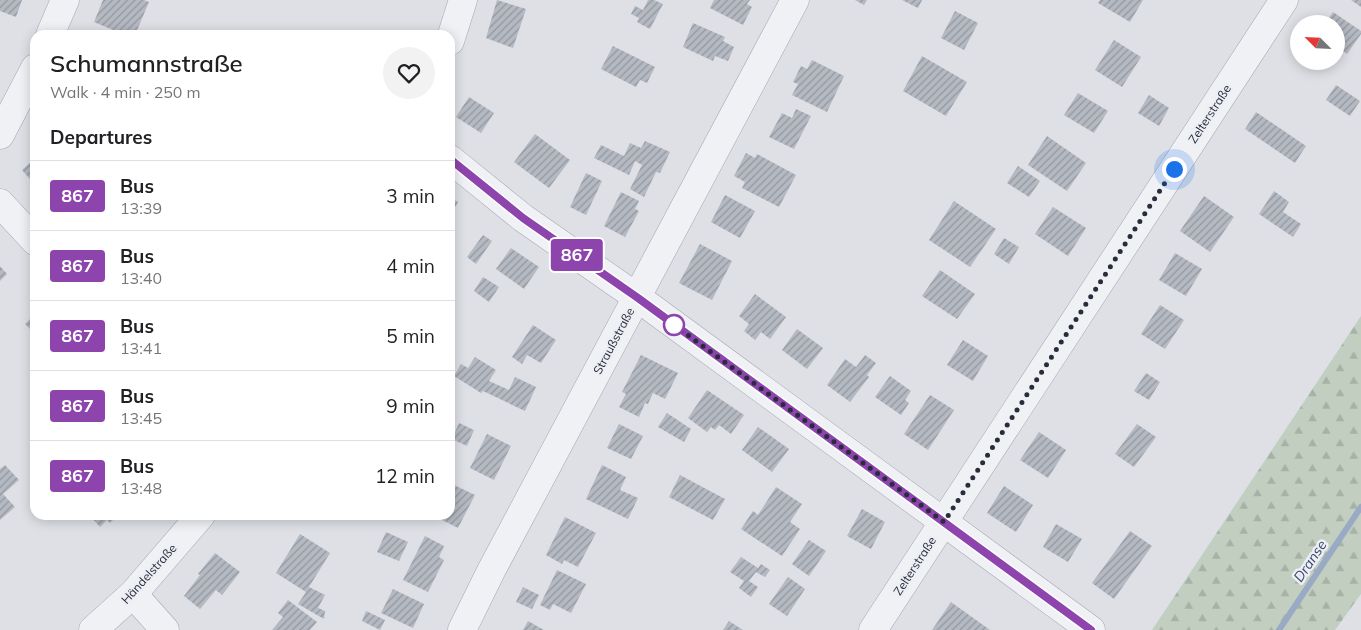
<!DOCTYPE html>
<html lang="en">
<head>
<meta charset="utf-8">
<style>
	:root { --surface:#fff; --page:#f2f2f2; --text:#202124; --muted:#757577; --line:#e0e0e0 }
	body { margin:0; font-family:Mulish,sans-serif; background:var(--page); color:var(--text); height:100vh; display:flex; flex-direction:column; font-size:19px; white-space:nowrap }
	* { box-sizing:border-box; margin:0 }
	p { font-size:16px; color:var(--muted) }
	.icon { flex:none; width:28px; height:28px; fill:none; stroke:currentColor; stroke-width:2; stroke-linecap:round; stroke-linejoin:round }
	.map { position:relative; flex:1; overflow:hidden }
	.sheet { position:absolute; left:30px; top:30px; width:425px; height:490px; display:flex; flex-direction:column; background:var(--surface); border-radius:15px; box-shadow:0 2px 12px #0003 }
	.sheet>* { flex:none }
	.badge { padding:0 10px; border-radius:4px; font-size:18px; line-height:32px }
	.needle { width:32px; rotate:294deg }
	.tools { position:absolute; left:1290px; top:15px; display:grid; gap:10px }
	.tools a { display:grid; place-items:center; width:55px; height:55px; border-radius:50%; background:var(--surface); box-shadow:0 2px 12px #0003; font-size:25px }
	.you { position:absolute; width:25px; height:25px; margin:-12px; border:4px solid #fff; border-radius:50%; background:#1a73e8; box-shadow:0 0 0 8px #1a73e833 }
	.map>.badge { position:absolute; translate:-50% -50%; box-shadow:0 0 0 2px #fff }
	h2 { padding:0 20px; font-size:19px; line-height:45px }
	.round { display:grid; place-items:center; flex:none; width:52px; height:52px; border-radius:26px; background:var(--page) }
	.head { display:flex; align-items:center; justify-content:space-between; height:85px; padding:0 20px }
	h1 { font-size:24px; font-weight:600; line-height:38px }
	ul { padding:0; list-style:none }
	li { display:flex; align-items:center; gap:15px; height:70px; padding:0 20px; border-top:1px solid var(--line) }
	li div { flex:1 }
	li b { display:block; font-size:19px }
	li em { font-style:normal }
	li .badge { min-width:55px; font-weight:700; text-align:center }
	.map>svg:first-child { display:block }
	.forest { fill:url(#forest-firs) }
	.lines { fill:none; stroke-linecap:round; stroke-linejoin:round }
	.stream { stroke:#9baac4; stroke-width:6 }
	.building { fill:url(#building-hatch) }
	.minor-casing { stroke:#a4a7b0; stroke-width:29 }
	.minor { stroke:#f0f1f5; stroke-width:28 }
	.line-casing { stroke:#fff; stroke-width:11 }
	.line { stroke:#8e44ad; stroke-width:8 }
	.walk { stroke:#282d3c; stroke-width:5; stroke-dasharray:0 9 }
	.stop-dot { fill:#fff; stroke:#8e44ad; stroke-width:2.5 }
	.labels { text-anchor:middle; stroke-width:5; stroke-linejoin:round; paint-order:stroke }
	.street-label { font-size:12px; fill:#282d3c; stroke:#edeff4 }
	.water-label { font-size:14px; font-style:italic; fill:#36476c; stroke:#edeff4 }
</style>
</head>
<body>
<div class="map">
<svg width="1361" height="630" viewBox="0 0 1361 630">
	<defs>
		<pattern id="forest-firs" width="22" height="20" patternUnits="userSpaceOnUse" patternTransform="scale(1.25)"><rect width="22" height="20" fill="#c2cfc0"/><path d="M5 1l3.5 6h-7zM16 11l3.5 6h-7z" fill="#a7b2a6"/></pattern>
		<pattern id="building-hatch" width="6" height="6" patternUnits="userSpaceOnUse" patternTransform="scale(1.25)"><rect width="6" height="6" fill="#b5b9c2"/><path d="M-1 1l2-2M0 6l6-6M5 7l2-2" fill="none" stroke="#93979f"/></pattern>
	</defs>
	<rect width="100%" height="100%" fill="#dee0e6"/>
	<path class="forest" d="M1361 316V594L1335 630H1152Z"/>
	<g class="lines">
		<path class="stream" d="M1279 630 1361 507"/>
	</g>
	<g class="building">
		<path d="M0 0H22L16 17 0 11Z"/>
		<path d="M103 0H144L149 2 135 35H125L94 22Z"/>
		<path d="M497 0 526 9 513 48 486 38Z"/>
		<path d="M648 0H654L663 4 650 29 637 22 639 18 631 14 635 6 643 10Z"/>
		<path d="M714 0H750L747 4 752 7 743 25 710 8Z"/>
		<path d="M855 0H867L864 5Z"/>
		<path d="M902 0H922L918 8Z"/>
		<path d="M1100 0H1143L1130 22 1098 3Z"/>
		<path d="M1351 0H1361V7Z"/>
		<path d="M955 11 978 23 964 50 941 38Z"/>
		<path d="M1333 12 1361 31V34L1347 54 1340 49 1336 54V24H1325Z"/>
		<path d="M693 23 725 37 723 41 734 47 728 61 715 56 713 61 683 47Z"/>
		<path d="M201 30 213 35H199Z"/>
		<path d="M1114 40 1141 57 1122 87 1095 70Z"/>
		<path d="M613 46 655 67 647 83 640 80 636 87 601 69Z"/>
		<path d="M922 56 967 82 946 116 903 91Z"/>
		<path d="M812 60 844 76 827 112 792 95 798 84 793 82 801 66 807 69Z"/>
		<path d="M1336 85 1360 101 1350 116 1326 100Z"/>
		<path d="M1078 93 1108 111 1094 133 1064 115Z"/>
		<path d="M1149 95 1169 108 1159 126 1138 113Z"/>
		<path d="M469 97 494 113 481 133 456 117Z"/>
		<path d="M796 109 811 116 794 149 769 137 782 113 792 118Z"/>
		<path d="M1256 112 1306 146 1295 163 1245 129Z"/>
		<path d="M535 134 570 160 549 188 514 162Z"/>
		<path d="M1047 136 1086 163 1067 191 1028 165Z"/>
		<path d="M645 141 670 152 660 173 656 172 644 197 630 189 642 165 635 161 629 175 594 158 601 145 624 156 630 143 641 148Z"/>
		<path d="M746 153 755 158 757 154 796 175 779 207 742 188 745 182 734 176Z"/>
		<path d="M35 158V185L22 170Z"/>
		<path d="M1018 166 1040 181 1029 197 1007 183Z"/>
		<path d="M586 173 602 181 586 215 570 207Z"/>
		<path d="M1274 191 1289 202 1283 212 1301 224 1293 237 1259 214Z"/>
		<path d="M621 192 639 201 635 209 639 211 625 237 604 226Z"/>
		<path d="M725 195 755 211 740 238 711 222Z"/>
		<path d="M1204 196 1234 217 1210 252 1180 231Z"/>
		<path d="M450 197 458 202 450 216Z"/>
		<path d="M954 201 996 229 970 267 929 240Z"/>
		<path d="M1053 207 1086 228 1068 256 1035 234Z"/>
		<path d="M483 235 492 241 476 264 467 257Z"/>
		<path d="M1004 238 1019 247 1009 264 994 254Z"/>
		<path d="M700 244 732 261 712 300 679 283Z"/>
		<path d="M511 248 539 267 524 289 496 269Z"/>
		<path d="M1175 253 1202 269 1186 296 1159 280Z"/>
		<path d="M0 266 7 274 0 281Z"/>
		<path d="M940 270 975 294 957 319 922 296Z"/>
		<path d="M483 277 499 287 489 302 474 291Z"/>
		<path d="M755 294 786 317 770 339 761 332 755 340 744 331 749 324 739 316Z"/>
		<path d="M1160 305 1184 320 1165 349 1141 334Z"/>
		<path d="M35 314V334L25 324Z"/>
		<path d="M533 325 556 340 541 363 527 355 522 364 512 357Z"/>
		<path d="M797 329 823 348 807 369 782 350Z"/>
		<path d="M963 340 988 356 973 381 947 365Z"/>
		<path d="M641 355 678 373 665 399 653 393 648 404 645 403 639 417 619 407 626 394 622 392Z"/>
		<path d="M865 355 876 363 867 375 869 377 850 402 827 385 845 359 856 367Z"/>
		<path d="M475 357 496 370 489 381 509 390 515 377 536 387 525 411 483 391 481 393 454 376 461 364 468 368Z"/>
		<path d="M1146 373 1160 382 1149 400 1134 391Z"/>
		<path d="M890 376 911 391 905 400 909 403 901 415 875 397Z"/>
		<path d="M707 390 744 415 731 434 719 425 715 430 711 427 707 432 688 418Z"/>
		<path d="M930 395 954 410 928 450 904 434Z"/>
		<path d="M667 413 691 429 684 442 658 427Z"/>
		<path d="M459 423 474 430 467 446 452 439Z"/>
		<path d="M619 424 643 436 631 459 607 448Z"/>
		<path d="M1137 424 1156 437 1134 467 1115 454Z"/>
		<path d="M758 427 789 449 772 472 742 450Z"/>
		<path d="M1039 432 1066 450 1048 478 1020 460Z"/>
		<path d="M487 434 511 446 494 480 470 468Z"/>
		<path d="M5 465 19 480 3 494 15 507 0 520V469Z"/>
		<path d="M602 465 626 477 620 490 638 498 628 519 586 499Z"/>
		<path d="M680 475 725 499 713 520 669 497Z"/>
		<path d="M450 483 475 495 458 528 434 516 435 515H450Z"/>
		<path d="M1004 486 1033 505 1016 532 987 513Z"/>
		<path d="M776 487 802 504 790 522 800 529 782 556 741 529 753 511 758 515Z"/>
		<path d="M862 509 885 522 871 549 847 536Z"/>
		<path d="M89 515H118L110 523 107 520 100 527Z"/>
		<path d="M565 517 596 533 578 567 564 560 562 564 546 555Z"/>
		<path d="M1056 524 1082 539 1068 562 1043 547Z"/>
		<path d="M1130 531 1152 546 1114 599 1092 583Z"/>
		<path d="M386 532 408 542 399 561 377 552Z"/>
		<path d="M300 534 330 553 309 587 325 595 318 608 325 611 324 619 298 604 306 592 276 573Z"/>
		<path d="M425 536 444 546 439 557 444 560 428 592 403 580Z"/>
		<path d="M809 540 826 551 809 576 792 564Z"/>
		<path d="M215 553 240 572 222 595 216 590 200 609 184 596 200 575 198 574Z"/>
		<path d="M741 557 758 568 761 564 770 570 765 577 756 572 749 581 758 587 751 597 739 588 744 581 730 572Z"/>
		<path d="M557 570 586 584 571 613 553 604 550 610 540 605Z"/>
		<path d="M788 577 805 589 787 616 769 604Z"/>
		<path d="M523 587 539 595 532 609 516 602Z"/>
		<path d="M393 589 424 604 413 628 381 613Z"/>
		<path d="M288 600 317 622 310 630H272L283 617 278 613Z"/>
		<path d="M951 602 990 630H932Z"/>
		<path d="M366 611 385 620 380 630 362 621Z"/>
		<path d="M528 621 544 630H523Z"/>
		<path d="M729 621 743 630H723Z"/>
	</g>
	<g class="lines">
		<defs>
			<g id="minor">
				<path d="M50 35 65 0"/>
				<path d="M450 41 463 0"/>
				<path d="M0 135 35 68"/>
				<path d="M450 159 523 218 638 298 1091 630"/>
				<path d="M0 203 35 241"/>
				<path d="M133 594 165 630"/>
				<path d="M93 630 133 594 201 515"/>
				<path d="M462 630 491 571 795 0"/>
				<path d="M873 630 1284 0"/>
			</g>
		</defs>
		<use href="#minor" class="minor-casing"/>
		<use href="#minor" class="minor"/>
	</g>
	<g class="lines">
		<defs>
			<path id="line" d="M450 159 523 218 638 298 1091 630"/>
		</defs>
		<use href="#line" class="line-casing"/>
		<use href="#line" class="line"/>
		<path class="walk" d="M674 325 944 522 1174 169"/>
	</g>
	<circle class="stop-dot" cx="674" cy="325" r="10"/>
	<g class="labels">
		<g class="street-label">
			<text transform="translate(1210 114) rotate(-57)" y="4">Zelterstraße</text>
			<text transform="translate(614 341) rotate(-62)" y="4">Straußstraße</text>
			<text transform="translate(915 566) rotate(-57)" y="4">Zelterstraße</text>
			<text transform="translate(149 574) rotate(-48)" y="4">Händelstraße</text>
		</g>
		<g class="water-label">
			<text transform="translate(1310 561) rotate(-56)" y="5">Dranse</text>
		</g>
	</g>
</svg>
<div class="tools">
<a><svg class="needle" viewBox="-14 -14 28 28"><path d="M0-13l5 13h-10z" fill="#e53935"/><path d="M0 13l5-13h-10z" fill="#757577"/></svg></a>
</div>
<div class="you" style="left:1174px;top:169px"></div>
<b class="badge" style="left:577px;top:255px;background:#8e44ad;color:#fff">867</b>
<section class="sheet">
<div class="head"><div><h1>Schumannstraße</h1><p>Walk · 4 min · 250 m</p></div><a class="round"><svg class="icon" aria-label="heart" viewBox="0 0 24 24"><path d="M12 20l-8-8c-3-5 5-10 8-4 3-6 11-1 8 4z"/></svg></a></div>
<h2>Departures</h2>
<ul>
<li><span class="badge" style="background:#8e44ad;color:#fff">867</span><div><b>Bus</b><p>13:39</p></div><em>3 min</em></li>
<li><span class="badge" style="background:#8e44ad;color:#fff">867</span><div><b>Bus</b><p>13:40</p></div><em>4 min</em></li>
<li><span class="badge" style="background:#8e44ad;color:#fff">867</span><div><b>Bus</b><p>13:41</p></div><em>5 min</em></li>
<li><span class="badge" style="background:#8e44ad;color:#fff">867</span><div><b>Bus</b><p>13:45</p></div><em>9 min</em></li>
<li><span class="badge" style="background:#8e44ad;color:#fff">867</span><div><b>Bus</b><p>13:48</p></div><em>12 min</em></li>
</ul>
</section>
</div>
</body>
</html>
